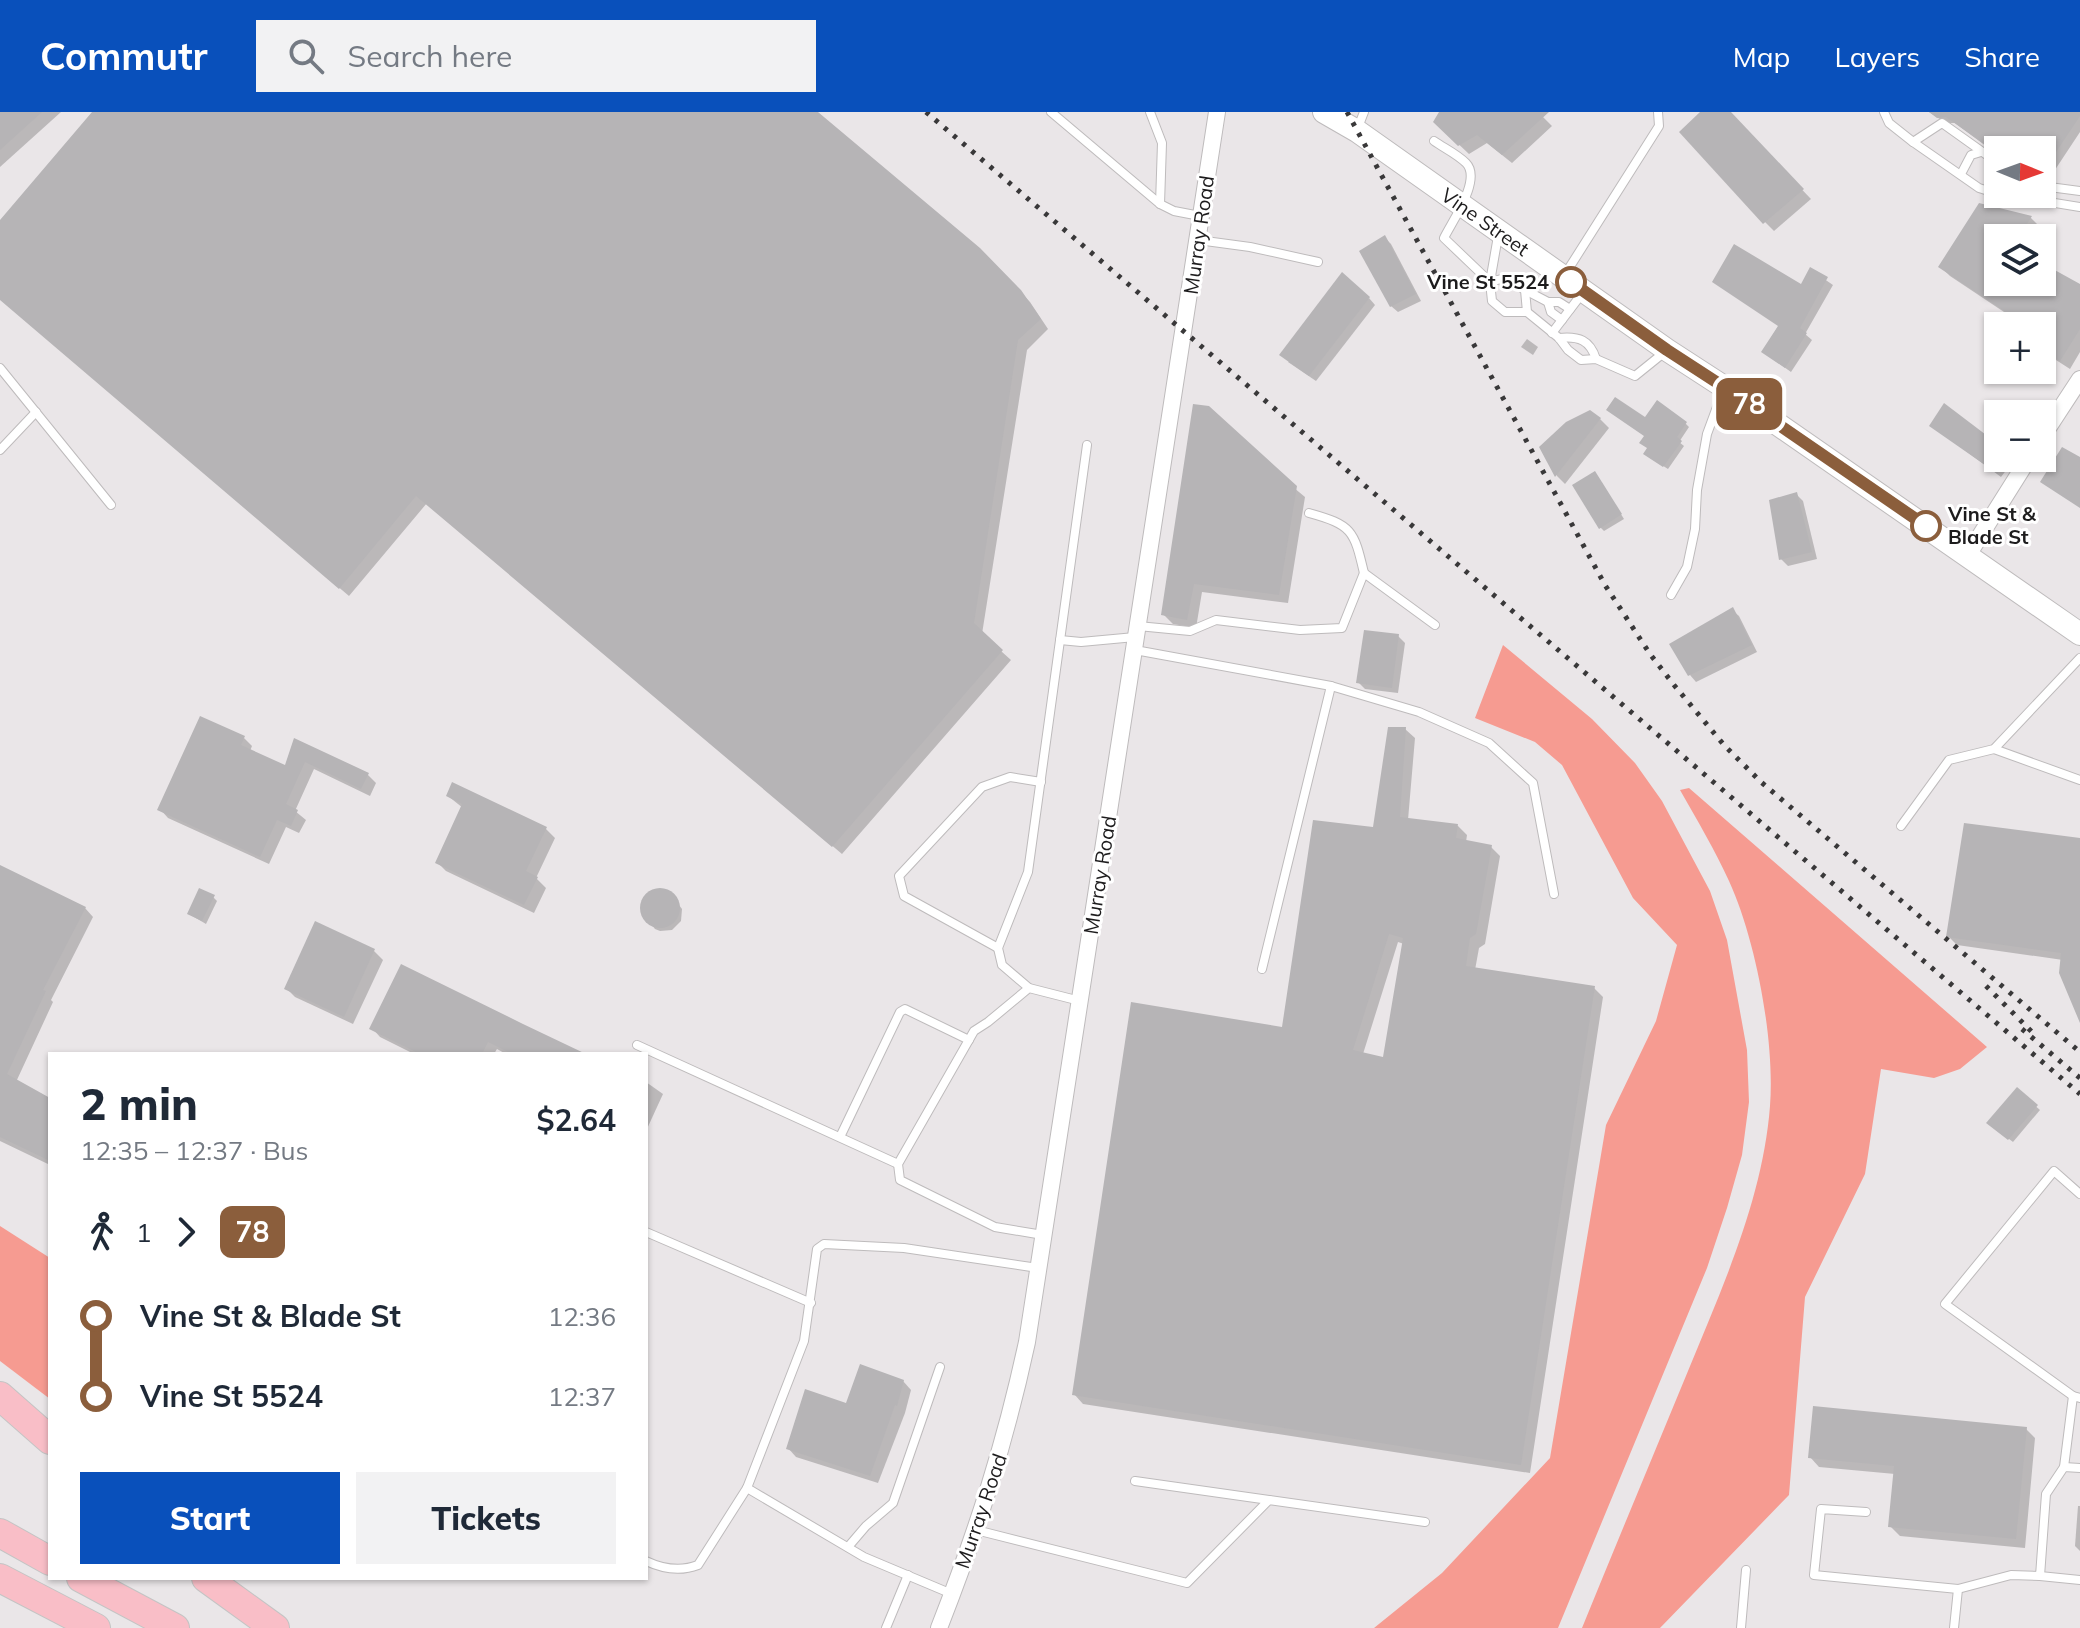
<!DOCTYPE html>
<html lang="en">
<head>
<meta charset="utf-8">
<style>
	:root { --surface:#fff; --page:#f2f2f3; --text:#1f2937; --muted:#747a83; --accent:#0950bb }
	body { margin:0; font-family:Mulish,sans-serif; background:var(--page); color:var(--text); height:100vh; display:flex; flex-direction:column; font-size:30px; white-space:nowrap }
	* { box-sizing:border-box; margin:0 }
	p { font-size:26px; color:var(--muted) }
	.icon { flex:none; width:44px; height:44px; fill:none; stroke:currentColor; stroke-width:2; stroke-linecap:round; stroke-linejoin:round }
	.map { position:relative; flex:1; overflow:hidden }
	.panel { position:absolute; left:48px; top:940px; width:600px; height:528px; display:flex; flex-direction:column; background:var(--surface); border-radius:0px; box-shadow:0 2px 6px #0004 }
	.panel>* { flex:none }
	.badge { padding:0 16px; border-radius:12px; font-size:28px; line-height:52px }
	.needle { width:52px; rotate:91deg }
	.fabs { position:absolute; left:1984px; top:24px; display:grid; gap:16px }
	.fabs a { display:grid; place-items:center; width:72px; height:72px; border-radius:0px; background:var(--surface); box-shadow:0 2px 6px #0004; font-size:40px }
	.map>.badge { position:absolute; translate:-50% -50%; box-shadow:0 0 0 4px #fff }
	.legs { display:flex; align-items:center; gap:12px; height:88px; padding:0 32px; font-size:26px }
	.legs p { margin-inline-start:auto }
	.headline { display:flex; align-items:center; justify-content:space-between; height:136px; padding:0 32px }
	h1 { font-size:44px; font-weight:800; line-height:60px }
	.primary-button { display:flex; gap:16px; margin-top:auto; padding:16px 32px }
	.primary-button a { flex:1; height:92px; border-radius:0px; background:var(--accent); color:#fff; font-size:32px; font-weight:800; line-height:92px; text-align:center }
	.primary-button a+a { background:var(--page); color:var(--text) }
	ul { padding:0 32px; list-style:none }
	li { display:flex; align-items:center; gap:28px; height:80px; font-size:30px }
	li i { display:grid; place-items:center; width:12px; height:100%; margin:0 10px; background:currentColor }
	li i::after { content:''; width:20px; height:20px; margin:-10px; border:6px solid; border-radius:50%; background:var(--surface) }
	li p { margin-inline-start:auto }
	li:first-child i { background:linear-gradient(#0000 50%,currentColor 0) }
	li:last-child i { background:linear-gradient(currentColor 50%,#0000 0) }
	header { display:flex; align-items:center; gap:48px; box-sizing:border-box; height:112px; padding:0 40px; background:var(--accent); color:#fff }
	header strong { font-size:38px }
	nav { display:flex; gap:44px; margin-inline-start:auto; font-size:28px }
	.search { width:560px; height:72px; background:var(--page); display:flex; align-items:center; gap:20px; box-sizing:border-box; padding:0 28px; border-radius:0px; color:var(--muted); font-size:30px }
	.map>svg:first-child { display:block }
	.forest { fill:#f69b91 }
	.shadow { fill:#0003; fill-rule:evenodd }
	.building { fill:#b6b4b6; fill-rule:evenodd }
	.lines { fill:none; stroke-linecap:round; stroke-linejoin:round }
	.lane-casing { stroke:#bebbbc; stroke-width:10 }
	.street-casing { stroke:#bebbbc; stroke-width:18 }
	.secondary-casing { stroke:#bebbbc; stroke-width:24 }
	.highway-casing { stroke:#c4c4c4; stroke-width:30 }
	.lane { stroke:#fff; stroke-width:8 }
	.street { stroke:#fff; stroke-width:16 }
	.secondary { stroke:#fff; stroke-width:22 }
	.highway { stroke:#f9bec7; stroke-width:28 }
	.rail { stroke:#393839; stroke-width:5; stroke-dasharray:4 8; stroke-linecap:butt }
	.line-1-casing { stroke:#fff; stroke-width:18 }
	.line-1 { stroke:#8b5e3c; stroke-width:12 }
	.stop-1-dot { fill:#fff; stroke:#8b5e3c; stroke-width:4 }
	.labels { text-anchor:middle; stroke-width:6; stroke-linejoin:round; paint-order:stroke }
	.street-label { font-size:20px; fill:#1d1c1d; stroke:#fff }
	.stop-label { font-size:20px; font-weight:bold; fill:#1d1c1d; stroke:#fff; text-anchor:end }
</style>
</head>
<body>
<header>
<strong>Commutr</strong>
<div class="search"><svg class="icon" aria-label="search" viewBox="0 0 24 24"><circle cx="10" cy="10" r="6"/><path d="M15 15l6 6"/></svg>Search here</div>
<nav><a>Map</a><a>Layers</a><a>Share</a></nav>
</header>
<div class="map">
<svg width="2080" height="1516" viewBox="0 0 2080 1516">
	<rect width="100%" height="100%" fill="#eae6e8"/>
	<g class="forest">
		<path d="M1503 533 1592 607 1635 651 1662 689 1710 779 1727 828 1747 938 1749 990 1742 1043 1727 1096 1707 1156 1558 1516H1374L1442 1461 1550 1346 1606 1013 1656 909 1677 833 1633 786 1562 653 1535 630 1475 606Z"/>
		<path d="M1689 676 1987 935 1960 957 1934 966 1881 957 1865 1062 1805 1185 1789 1383 1660 1516H1582C1617 1430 1653 1344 1688 1259 1723 1174 1763 1086 1770 994 1775 929 1756 828 1729 769 1715 738 1697 708 1680 678Z"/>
		<path d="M0 1114 50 1146V1287L0 1249Z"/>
	</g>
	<g class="shadow">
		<path d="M0 0H61L0 55Z"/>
		<path d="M95 0H816L979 137 1030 190 1048 217 1027 238 982 522 1011 548 842 742 427 391 349 484 0 186V111Z"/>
		<path d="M1441 0H1538L1552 14 1512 51 1487 31 1469 42 1435 10Z"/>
		<path d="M1703 0H1728L1811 87 1774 119 1765 110Z"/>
		<path d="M1929 0H2080V20L2043 76 2042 38H1998V43L1955 11H1946Z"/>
		<path d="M1980 94 2031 106 2040 115 2033 126H1998V170H2042V153L2080 174V240L2070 257 2042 239V214H2021L2022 212 1950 164 1941 155Z"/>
		<path d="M1385 126 1391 132 1421 189 1398 200 1391 194Z"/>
		<path d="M1811 158 1833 173 1805 222 1812 228 1791 260 1763 240Z"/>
		<path d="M1369 186 1375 193 1316 269 1288 250Z"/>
		<path d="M1527 227 1538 235 1533 243 1521 235Z"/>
		<path d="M1195 294 1305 385 1288 491 1202 480 1196 516 1173 512 1163 502Z"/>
		<path d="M1600 307 1609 316 1565 372 1557 364 1541 336Z"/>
		<path d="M1646 308 1686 312 1689 315 1679 330 1684 334 1668 357 1649 345Z"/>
		<path d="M1932 314 1998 334V346L2014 348 2001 365Z"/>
		<path d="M1598 365 1624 407 1604 419 1600 415Z"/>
		<path d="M1796 382 1803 389 1817 447 1788 454 1781 447Z"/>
		<path d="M1732 498 1739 504 1757 540 1696 570 1690 563Z"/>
		<path d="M1398 524 1405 531 1398 581 1365 577 1358 570Z"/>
		<path d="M1405 617 1415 626 1408 708 1458 714 1467 723 1466 730 1491 735 1500 744 1485 832 1479 836 1475 858 1594 876 1603 885 1530 1361 1083 1292 1074 1282 1283 917 1375 717ZM1398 830 1404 832 1384 947 1363 942Z"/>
		<path d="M244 626 252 634 250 639 286 656 295 629 368 663 376 671 370 684 314 657 295 699 306 708 299 721 286 715 269 752 168 706 160 697Z"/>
		<path d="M448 684 546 717 555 726 536 766 546 776 534 801 446 759 437 750 463 696Z"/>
		<path d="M2080 728V908L2063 848 1957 833 1948 824Z"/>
		<path d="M0 755 85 796 93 805 51 888 53 890 16 970 50 988V1053L0 1029Z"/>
		<path d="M658 778 670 781 682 797 681 809 672 818 660 819 655 817 642 801V795L647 784Z"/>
		<path d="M213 785 217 789 206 812 189 802Z"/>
		<path d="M374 839 383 848 353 912 295 885 286 876Z"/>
		<path d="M402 855 582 942H506L497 937 494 942H414L380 925 372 916Z"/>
		<path d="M646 970 663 982 646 1019Z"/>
		<path d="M2017 978 2040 998 2013 1030 1992 1014Z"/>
		<path d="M903 1269 911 1278 905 1301 878 1371 796 1345 788 1336 847 1294Z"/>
		<path d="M2026 1317 2035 1326 2025 1436 1900 1424 1890 1414 1895 1362 1819 1355 1810 1345Z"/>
		<path d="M2078 1394H2080V1439L2075 1434Z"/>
	</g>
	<g class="building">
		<path d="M0 0H42L0 38Z"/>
		<path d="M92 0H818L980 136 1021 178 1041 207 1018 228 974 511 1003 538 832 735 416 384 339 477 0 188V108Z"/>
		<path d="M1439 0H1549L1502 43 1477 23 1458 34 1433 10Z"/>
		<path d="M1700 0H1731L1804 77 1763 112 1679 20Z"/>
		<path d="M1929 0H2080V4L2042 61V38H1998V42L1946 5 1937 6Z"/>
		<path d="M1979 91 2032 104 2018 126H1998V170H2042V151L2080 172V217L2060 249 2042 238V214H2027L1938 155Z"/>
		<path d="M1385 123 1416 182 1390 195 1359 139Z"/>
		<path d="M1734 132 1801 172 1810 155 1828 165 1800 216 1807 221 1785 256 1761 240 1778 214 1712 170Z"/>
		<path d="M1342 160 1370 185 1309 264 1279 243Z"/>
		<path d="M1615 285 1645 305 1657 288 1687 310 1677 325 1682 329 1663 355 1643 342 1647 336 1639 331 1644 324 1606 298Z"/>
		<path d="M1944 291 1998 332V362L1929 314Z"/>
		<path d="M1193 292 1209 294 1297 374 1279 483 1194 472 1187 508 1161 503Z"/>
		<path d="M1590 298 1601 306 1555 365 1539 335 1566 310Z"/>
		<path d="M2062 335 2080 345V396L2040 370Z"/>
		<path d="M1595 359 1622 402 1599 417 1572 373Z"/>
		<path d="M1797 380 1812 440 1779 448 1769 388Z"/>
		<path d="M1733 495 1752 533 1688 564 1669 532Z"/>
		<path d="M1364 518 1399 522 1392 576 1356 571Z"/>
		<path d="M200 604 245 624 241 633 285 653 294 626 369 661 361 677 305 650 286 692 298 698 291 714 277 708 260 745 157 698Z"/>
		<path d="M1388 615H1406L1400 705 1458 712 1456 726 1492 733 1476 822 1470 826 1466 854 1595 874 1521 1353 1072 1283 1131 890 1282 915 1313 708 1373 715ZM1389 822 1403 826 1383 945 1353 938Z"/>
		<path d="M452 670 547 715 526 759 538 765 524 793 435 751 462 692 446 684Z"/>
		<path d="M1964 711 2080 726V911L2059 861 2061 841 1946 825Z"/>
		<path d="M0 753 86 795 43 878 46 879 7 962 50 986V1049L0 1025Z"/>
		<path d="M199 776 215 783 202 809 187 802Z"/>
		<circle cx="660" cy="796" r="20"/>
		<path d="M315 809 375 837 344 905 284 877Z"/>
		<path d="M401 852 523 912 586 942H512L488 930 482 942H420L369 917Z"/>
		<path d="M2017 975 2038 993 2008 1028 1986 1011Z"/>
		<path d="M860 1252 904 1268 897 1294 895 1293 870 1364 786 1337 805 1277 846 1291Z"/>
		<path d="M1813 1294 2027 1315 2016 1427 1888 1415 1894 1354 1808 1346Z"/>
	</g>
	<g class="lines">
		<defs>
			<g id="lane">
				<path d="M1051 0 1160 92 1174 99 1200 104"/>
				<path d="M1150 0 1162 31 1160 92"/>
				<path d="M1884 0 1889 11 1913 30 1979 76 1998 82"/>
				<path d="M1357 18 1364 0"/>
				<path d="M1434 29C1444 36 1457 42 1466 51 1482 67 1453 108 1444 126L1490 170 1492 189 1505 200H1527L1559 226 1568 238 1581 248 1596 247 1635 264 1666 239"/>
				<path d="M1913 30 1942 11 1998 51"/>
				<path d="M1961 62 1971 43 1981 40"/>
				<path d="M2042 74 2080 79"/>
				<path d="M2000 82 2080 95"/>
				<path d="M1498 124 1490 170 1505 166 1525 178 1527 200"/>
				<path d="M1198 128 1250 135 1318 150"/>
				<path d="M1564 164 1659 14 1658 0"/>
				<path d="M1525 178 1548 190"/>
				<path d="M1562 208 1551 200 1548 190H1559L1570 197"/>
				<path d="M1552 221 1584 179"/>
				<path d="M1559 226C1579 224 1590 228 1596 247"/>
				<path d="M0 256 111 393"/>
				<path d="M0 338 36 300"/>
				<path d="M1309 401C1352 413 1354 418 1364 461"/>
				<path d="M1671 483 1687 455 1695 417 1697 378 1707 322 1724 276"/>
				<path d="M1138 514 1190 519 1216 508 1300 518 1342 516 1364 461 1435 513"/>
				<path d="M1060 528 1081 530 1135 525"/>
				<path d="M1135 538 1331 574 1262 857"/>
				<path d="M1331 574 1419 600 1489 631 1533 671 1554 782"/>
				<path d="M1994 637 2080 668"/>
				<path d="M1901 714 1949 648 1994 637 2080 546"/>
				<path d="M998 836 904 784 899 764 982 675 1010 665 1041 670"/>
				<path d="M1029 876 1002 853 998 836 1028 760 1087 333"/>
				<path d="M637 933 898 1052"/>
				<path d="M840 1025 900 900 905 897 969 928"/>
				<path d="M646 1120 811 1191"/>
				<path d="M1043 1123 995 1115 900 1068 898 1052 974 919 988 910 1029 876 1080 889"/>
				<path d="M2073 1284 1945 1192 2054 1059 2080 1082"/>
				<path d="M2064 1355 2073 1284 2080 1286"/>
				<path d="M1135 1369 1269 1388"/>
				<path d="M1866 1400 1821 1397 1814 1463 1958 1477 2011 1463 2040 1464 2046 1382 2064 1355 2080 1356"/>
				<path d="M976 1418 1187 1471 1269 1388 1425 1410"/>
				<path d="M848 1435 866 1414 893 1391 940 1255"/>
				<path d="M646 1449C663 1457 680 1460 698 1453L747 1376"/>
				<path d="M2040 1464 2080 1468"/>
				<path d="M952 1482 864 1445 747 1376 804 1229 817 1137 824 1132 904 1136 1038 1156"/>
				<path d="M886 1516 908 1463"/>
				<path d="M1741 1516 1746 1458"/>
				<path d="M1954 1516 1958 1477"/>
			</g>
			<g id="street">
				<path d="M2042 325 2080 267"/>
				<path d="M1968 443 2029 346"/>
				<path d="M939 1516C977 1419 1005 1332 1027 1230L1217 0"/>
			</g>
			<path id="secondary" d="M1324 0 1357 19 1667 238 1724 275 2080 522"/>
			<g id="highway">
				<path d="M0 1284 50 1328"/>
				<path d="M0 1421 50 1449"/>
				<path d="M0 1466 96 1516"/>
				<path d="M81 1466 175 1516"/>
				<path d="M206 1466 275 1516"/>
			</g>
		</defs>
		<use href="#lane" class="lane-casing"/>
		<use href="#street" class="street-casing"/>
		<use href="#secondary" class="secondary-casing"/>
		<use href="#highway" class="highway-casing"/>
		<use href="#lane" class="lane"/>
		<use href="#street" class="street"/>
		<use href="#secondary" class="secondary"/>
		<use href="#highway" class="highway"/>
		<g class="rail">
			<path d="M926 0 2080 982"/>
			<path d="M1347 0 1605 473 1650 542 1674 573 1724 633 1761 670 2080 940"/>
			<path d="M1986 874 2034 922"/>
			<path d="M2022 917 2080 966"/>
		</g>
	</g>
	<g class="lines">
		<defs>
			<path id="line-1" d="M1571 170 1667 238 1724 275 1926 414"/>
		</defs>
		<use href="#line-1" class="line-1-casing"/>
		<use href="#line-1" class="line-1"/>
	</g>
	<g class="stop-1-dot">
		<circle cx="1571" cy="170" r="14"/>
		<circle cx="1926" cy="414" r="14"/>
	</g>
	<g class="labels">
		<g class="street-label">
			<text transform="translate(1485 110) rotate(35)" y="7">Vine Street</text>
			<text transform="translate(1199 123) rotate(-82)" y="7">Murray Road</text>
			<text transform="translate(1100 763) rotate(-81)" y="7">Murray Road</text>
			<text transform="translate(981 1399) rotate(-71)" y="7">Murray Road</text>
		</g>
		<g class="stop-label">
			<text x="1549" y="177">Vine St 5524</text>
			<text x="1948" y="409" text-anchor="start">Vine St &amp;<tspan x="1948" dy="23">Blade St</tspan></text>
		</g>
	</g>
</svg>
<div class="fabs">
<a><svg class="needle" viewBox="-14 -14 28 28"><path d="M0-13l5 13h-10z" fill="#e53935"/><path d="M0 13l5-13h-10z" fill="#747a83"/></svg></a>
<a><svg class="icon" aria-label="layers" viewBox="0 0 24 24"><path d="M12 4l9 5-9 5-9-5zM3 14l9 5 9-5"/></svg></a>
<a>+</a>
<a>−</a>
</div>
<b class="badge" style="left:1749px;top:292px;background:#8b5e3c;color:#fff">78</b>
<section class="panel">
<div class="headline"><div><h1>2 min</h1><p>12:35 – 12:37 · Bus</p></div><b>$2.64</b></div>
<div class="legs"><svg class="icon" aria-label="walk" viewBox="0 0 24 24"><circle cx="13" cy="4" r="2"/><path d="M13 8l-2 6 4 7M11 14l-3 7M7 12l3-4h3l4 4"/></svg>1<svg class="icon" aria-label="forward" viewBox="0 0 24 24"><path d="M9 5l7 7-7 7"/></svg><b class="badge" style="background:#8b5e3c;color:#fff">78</b></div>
<ul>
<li><i style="color:#8b5e3c"></i><b>Vine St &amp; Blade St</b><p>12:36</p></li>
<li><i style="color:#8b5e3c"></i><b>Vine St 5524</b><p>12:37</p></li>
</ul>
<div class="primary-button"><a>Start</a><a>Tickets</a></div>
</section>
</div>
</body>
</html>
